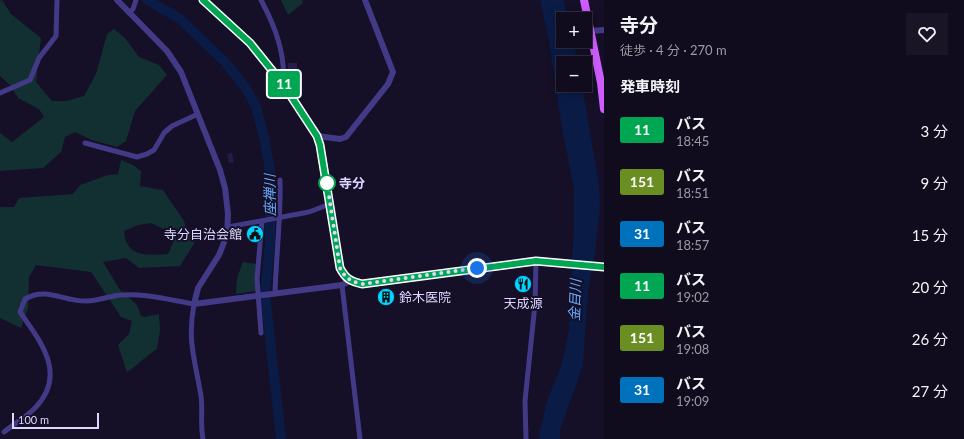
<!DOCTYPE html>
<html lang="ja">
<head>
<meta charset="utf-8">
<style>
	:root { --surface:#100b1d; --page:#191426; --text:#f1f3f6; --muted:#9c9ba4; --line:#302b3b }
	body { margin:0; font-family:Lato,"Noto Sans JP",sans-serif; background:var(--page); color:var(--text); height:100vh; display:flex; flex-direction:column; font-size:15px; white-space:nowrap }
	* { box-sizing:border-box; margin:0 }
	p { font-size:13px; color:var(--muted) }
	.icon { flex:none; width:22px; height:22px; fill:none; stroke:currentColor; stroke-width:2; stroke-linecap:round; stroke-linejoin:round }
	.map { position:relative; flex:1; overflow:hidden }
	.panel { display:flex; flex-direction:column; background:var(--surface); width:360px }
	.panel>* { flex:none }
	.badge { padding:0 8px; border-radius:3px; font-size:14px; line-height:26px }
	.fabs { position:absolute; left:556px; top:12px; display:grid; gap:8px }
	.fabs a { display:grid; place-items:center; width:36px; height:36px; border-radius:0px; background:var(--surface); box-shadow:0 2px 10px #0003,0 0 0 1px var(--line); font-size:20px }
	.scale { position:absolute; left:12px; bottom:10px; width:87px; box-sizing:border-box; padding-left:4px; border:2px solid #ded6ff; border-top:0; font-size:11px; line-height:14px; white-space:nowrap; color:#ded6ff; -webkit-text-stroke:3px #150f27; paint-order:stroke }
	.you { position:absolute; width:20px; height:20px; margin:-10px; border:3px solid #fff; border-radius:50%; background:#1a73e8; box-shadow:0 0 0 6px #1a73e833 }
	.map>.badge { position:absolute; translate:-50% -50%; box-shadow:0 0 0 2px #fff }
	h2 { padding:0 16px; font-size:15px; line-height:36px }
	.round { display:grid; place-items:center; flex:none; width:42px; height:42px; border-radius:0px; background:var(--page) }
	.head { display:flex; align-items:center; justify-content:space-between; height:68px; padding:0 16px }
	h1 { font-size:19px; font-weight:700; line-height:30px }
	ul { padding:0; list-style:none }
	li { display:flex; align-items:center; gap:12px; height:52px; padding:0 16px }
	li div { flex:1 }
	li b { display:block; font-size:15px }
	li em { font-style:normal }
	li .badge { min-width:44px; font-weight:700; text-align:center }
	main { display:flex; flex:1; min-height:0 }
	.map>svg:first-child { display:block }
	.green { fill:#123031; fill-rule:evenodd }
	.water { fill:#0a1b46 }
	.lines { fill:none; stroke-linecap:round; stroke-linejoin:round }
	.river { stroke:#0a1b46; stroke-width:10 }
	.building { fill:#281b49 }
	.minor { stroke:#433a87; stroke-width:5 }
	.tertiary { stroke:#433a87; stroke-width:6 }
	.primary { stroke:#cf5dff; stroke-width:8 }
	.line-casing { stroke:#fff; stroke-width:9 }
	.line { stroke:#00a651; stroke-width:6 }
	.walk { stroke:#ded6ff; stroke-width:4; stroke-dasharray:0 7.2 }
	.stop-dot { fill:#fff; stroke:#00a651; stroke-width:2 }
	.labels { text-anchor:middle; stroke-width:4; stroke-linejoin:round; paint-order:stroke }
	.stop-label { font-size:13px; font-weight:bold; fill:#ded6ff; stroke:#150f27; text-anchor:start }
	.poi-label { font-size:13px; fill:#ded6ff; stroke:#150f27; text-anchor:end }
	.water-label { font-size:14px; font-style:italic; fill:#64abff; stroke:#150f27 }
</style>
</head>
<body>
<main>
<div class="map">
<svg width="604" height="439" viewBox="0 0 604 439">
	<rect width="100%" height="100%" fill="#150f27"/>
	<g class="green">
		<path d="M2 0 11 14 41 38 36 82 52 101H66L84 96 96 74 107 34 114 29 125 38 139 57 159 65 167 75 135 111 126 141 117 147 92 140 75 132 65 137 61 152 43 168 0 171V133L12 142 44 117 39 109 18 98 10 85 0 76V1Z"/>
		<path d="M281 0H302L303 3 288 15Z"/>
		<path d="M121 160 133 165 141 171 140 186 163 190 184 221 187 232 195 242 180 266 139 268 126 258 103 262 120 290 137 305 141 316 145 317 159 314 160 330 157 349C146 356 138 365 127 372L118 345 129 334 132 321 121 317 91 272 36 265 29 277 28 308 21 328 0 318V207H14L19 198 73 194 80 185 108 175 118 174ZM151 223 168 231 173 243 168 254C147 255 126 258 124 231L138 225Z"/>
		<path d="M243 262 256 264V291L236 294 237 278Z"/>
	</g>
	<path class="water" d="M540 0H564L567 19H563V41H573L578 63H563V85H582L599 185 600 207 595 253 588 291 583 365 560 430V439H539V435L547 401 561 366 569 330 574 223V189L561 122 549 42Z"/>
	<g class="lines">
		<path class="river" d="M147 0 179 18 225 62 246 88 256 107 264 137 270 170V242L265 293 281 439"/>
	</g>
	<g class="building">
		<rect x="288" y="63" width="9" height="9"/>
		<path d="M232 153 234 162 229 163 227 154Z"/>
		<path d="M252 228H257L256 241 251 240Z"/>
		<path d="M528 278 529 289H518L517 279Z"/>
		<path d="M391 289 394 303 380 305 378 291Z"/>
	</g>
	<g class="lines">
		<g class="minor">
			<path d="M261 0C274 24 286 55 283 83"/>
			<path d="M129 13 133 9 136 0"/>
			<path d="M0 93 30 80 39 58 56 36 57 0"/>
			<path d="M85 143 137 157 147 154 154 150 164 133 172 126 198 114"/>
			<path d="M228 227 309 212 330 204"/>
			<path d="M342 285 360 439"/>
			<path d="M275 294C276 256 281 218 280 180"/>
			<path d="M261 333 257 279 262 221"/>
			<path d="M4 432C14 424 26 417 35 408 68 374 40 341 20 312L25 299C47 286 64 302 87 301 98 301 109 296 121 295 145 293 170 300 194 304 187 342 195 359 201 396 203 410 200 423 203 439"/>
			<path d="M526 439 525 401 535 304 536 261"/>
		</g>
		<g class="tertiary">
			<path d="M117 0 167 51 181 72 220 170 225 188 228 214 227 235 219 255 198 288 194 304 342 285 350 281"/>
			<path d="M591 31 604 30"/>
			<path d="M317 136 340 139 346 137 388 84 393 72 365 0"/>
		</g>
		<g class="primary">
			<path d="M203 0 250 43 283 83 317 136 320 145 340 268C345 279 350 281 362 284L536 261 603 267"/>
			<path d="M584 0 601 83 604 109"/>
		</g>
	</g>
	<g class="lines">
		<defs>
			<path id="line" d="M203 0 250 43 283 84 317 136 320 145 340 268C346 279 350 281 362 284L536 261 604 267"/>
		</defs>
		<use href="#line" class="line-casing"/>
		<use href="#line" class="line"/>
		<path class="walk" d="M327 183 340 268C346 279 350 281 362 284L477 268"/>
	</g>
	<defs>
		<symbol id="civic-disc" viewBox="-11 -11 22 22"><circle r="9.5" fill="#02d2ff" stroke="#150f27"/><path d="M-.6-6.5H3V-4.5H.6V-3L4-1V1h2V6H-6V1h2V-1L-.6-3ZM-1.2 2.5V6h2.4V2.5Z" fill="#111"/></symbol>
		<symbol id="restaurant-disc" viewBox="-11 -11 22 22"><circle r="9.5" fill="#02d2ff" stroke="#150f27"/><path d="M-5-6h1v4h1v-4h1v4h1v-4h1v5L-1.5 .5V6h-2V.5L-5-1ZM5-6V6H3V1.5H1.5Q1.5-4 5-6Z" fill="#111"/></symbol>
		<symbol id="building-disc" viewBox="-11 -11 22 22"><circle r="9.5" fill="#02d2ff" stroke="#150f27"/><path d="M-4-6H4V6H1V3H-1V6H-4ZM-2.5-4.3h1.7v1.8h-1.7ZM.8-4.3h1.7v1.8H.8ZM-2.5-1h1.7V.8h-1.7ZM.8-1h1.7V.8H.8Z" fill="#111"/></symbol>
	</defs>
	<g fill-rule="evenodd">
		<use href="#civic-disc" x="245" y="224" width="20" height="20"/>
		<use href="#restaurant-disc" x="513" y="274" width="20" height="20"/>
		<use href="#building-disc" x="376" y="287" width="20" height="20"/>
	</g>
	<circle class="stop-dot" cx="327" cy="183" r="8"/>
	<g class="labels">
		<g class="stop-label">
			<text x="339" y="188">寺分</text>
		</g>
		<g class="poi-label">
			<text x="242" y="239">寺分自治会館</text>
			<text x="399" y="302" text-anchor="start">鈴木医院</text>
			<text x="523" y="308" text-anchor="middle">天成源</text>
		</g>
		<g class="water-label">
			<text transform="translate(270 195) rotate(-91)" y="5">座禅川</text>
			<text transform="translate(575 300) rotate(-88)" y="5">金目川</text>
		</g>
	</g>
</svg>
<div class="fabs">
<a>+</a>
<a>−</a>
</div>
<div class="scale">100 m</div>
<div class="you" style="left:477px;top:268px"></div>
<b class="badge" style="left:284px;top:84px;background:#00a651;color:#fff">11</b>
</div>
<section class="panel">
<div class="head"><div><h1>寺分</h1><p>徒歩 · 4 分 · 270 m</p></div><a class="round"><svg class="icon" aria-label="heart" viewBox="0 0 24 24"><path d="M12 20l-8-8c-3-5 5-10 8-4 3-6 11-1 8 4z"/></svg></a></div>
<h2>発車時刻</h2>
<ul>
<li><span class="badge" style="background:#00a651;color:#fff">11</span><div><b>バス</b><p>18:45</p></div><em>3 分</em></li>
<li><span class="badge" style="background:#6b8e23;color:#fff">151</span><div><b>バス</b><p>18:51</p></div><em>9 分</em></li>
<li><span class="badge" style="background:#0072bc;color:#fff">31</span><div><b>バス</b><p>18:57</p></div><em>15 分</em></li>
<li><span class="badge" style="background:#00a651;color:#fff">11</span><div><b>バス</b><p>19:02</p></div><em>20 分</em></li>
<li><span class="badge" style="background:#6b8e23;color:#fff">151</span><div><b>バス</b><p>19:08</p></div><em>26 分</em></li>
<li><span class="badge" style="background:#0072bc;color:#fff">31</span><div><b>バス</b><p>19:09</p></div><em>27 分</em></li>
</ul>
</section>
</main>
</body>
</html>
